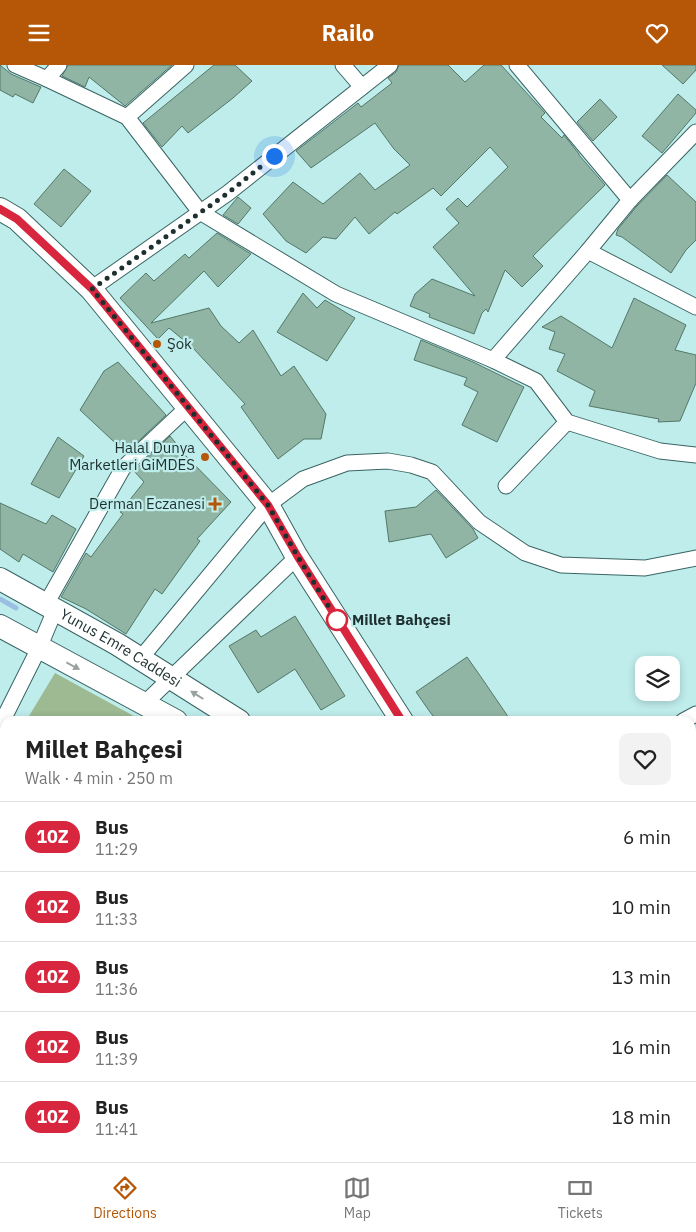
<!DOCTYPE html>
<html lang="en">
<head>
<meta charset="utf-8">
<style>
	:root { --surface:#fff; --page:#f2f2f2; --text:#222; --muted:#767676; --line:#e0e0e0; --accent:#b55707 }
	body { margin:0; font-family:"IBM Plex Sans",sans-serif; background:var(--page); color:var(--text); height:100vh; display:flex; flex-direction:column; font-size:19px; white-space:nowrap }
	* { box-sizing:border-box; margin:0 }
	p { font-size:16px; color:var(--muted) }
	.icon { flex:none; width:28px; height:28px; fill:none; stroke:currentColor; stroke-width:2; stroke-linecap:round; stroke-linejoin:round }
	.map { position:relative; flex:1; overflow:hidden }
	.side { position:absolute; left:0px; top:651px; width:696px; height:446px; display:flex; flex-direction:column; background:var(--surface); border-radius:15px 15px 0 0; box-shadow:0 2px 8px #0003 }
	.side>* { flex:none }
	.badge { padding:0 10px; border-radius:16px; font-size:18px; line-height:32px }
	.controls { position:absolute; left:635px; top:591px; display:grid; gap:10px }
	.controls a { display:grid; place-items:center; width:45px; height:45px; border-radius:10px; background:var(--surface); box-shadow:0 2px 8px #0003; font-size:25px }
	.you { position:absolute; width:25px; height:25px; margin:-12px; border:4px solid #fff; border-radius:50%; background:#1a73e8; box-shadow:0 0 0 8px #1a73e833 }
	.map>.badge { position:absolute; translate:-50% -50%; box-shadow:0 0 0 2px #fff }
	.round { display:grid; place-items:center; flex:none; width:52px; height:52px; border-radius:10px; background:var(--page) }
	.headline { display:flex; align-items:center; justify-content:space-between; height:85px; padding:0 25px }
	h1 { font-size:24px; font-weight:800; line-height:38px }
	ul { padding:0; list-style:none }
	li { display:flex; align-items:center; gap:15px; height:70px; padding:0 25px; border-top:1px solid var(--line) }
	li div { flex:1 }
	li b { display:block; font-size:19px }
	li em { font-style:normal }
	li .badge { min-width:55px; font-weight:700; text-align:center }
	header { display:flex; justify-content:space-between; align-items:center; height:65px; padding:0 25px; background:var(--accent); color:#fff; font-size:22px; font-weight:800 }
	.tabs { display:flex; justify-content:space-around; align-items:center; height:70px; border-top:1px solid var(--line); background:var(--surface); font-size:14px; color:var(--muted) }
	.tabs a { display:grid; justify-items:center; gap:2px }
	.tabs .on { color:var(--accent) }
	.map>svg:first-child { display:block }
	.green { fill:#9dba92 }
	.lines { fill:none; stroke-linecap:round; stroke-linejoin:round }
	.stream { stroke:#9bbee5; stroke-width:5 }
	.building { fill:#90b5a4; stroke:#547868 }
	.minor-casing { stroke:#396463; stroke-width:17 }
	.secondary-casing { stroke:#396463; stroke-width:24 }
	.path { stroke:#759695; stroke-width:3; stroke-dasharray:5 2.5; stroke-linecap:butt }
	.minor { stroke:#fff; stroke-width:15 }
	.secondary { stroke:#fff; stroke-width:22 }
	.oneway { fill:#99a1a1 }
	.line-casing { stroke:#fff; stroke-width:11 }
	.line { stroke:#d7263d; stroke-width:8 }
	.walk { stroke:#1d2f2e; stroke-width:5; stroke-dasharray:0 9 }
	.poi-dot { fill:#b55707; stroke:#bfedec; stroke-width:2 }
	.stop-dot { fill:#fff; stroke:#d7263d; stroke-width:2.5 }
	.labels { text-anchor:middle; stroke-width:4.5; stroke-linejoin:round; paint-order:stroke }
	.poi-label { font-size:15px; fill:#1d2f2e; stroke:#bfedec; text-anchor:end }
	.stop-label { font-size:15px; font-weight:bold; fill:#1d2f2e; stroke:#bfedec; text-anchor:start }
	.street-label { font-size:15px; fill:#1d2f2e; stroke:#bfedec }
</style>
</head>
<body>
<header><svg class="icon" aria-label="menu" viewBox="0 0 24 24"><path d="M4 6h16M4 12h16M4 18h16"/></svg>Railo<svg class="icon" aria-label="heart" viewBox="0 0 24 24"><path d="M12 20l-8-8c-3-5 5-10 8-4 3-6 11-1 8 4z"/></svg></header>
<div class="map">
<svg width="696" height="1097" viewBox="0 0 696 1097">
	<rect width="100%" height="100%" fill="#bfedec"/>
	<g class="green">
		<path d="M55 608 143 656H26Z"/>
		<path d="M5 691V1092L467 1093 458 1097H0V699Z"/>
		<path d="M572 1093H646L649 1097H565Z"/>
	</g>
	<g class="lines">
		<path class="stream" d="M0 534 16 543"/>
	</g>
	<g class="building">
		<path d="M0 0 11 9 41 22 33 38 15 29 13 32 0 25Z"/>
		<path d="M68 0H172L125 41 89 12 85 22 62 11Z"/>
		<path d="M214 0H235L252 16 233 33 188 68 182 61 162 82 143 58Z"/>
		<path d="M399 0H448L465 17 484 0H501L545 48 541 52 562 73 564 70 579 89V90L605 120 533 191 543 201 522 222 505 205 488 247 486 244 482 248 474 269 429 252 430 249 410 241 415 229 432 214 475 231 433 182 459 158 446 144 458 133 467 142 508 102 490 82 441 131 433 123 397 149 395 147 369 169 355 152 336 174 323 172 306 188 286 176 263 149 293 117 323 139 360 108 375 125 410 100 394 84 375 58 311 103 296 86 358 38 361 42 392 18 388 13 396 7Z"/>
		<path d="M662 0H696V5L683 19Z"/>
		<path d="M678 29 696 45V48L662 88 642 71Z"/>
		<path d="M600 34 617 52 593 76 577 57Z"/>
		<path d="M64 104 91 126 61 162 34 139Z"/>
		<path d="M667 110 696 137V175L686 185 671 208 622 172 616 170 618 164 637 141Z"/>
		<path d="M238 132 251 143 238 159 223 150Z"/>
		<path d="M217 168 251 189 218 222 204 206 151 258 209 243 221 261 239 278 253 265 281 311 294 301 326 349 321 374H304L278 394 241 342 245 339 193 283 169 263 158 274 120 233 146 208 154 216 185 189 189 193Z"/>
		<path d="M303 228 317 243 325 235 355 253 327 296 277 267Z"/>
		<path d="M634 233 686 260 675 285 696 290V318L680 356 658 357 659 354 589 341 595 326 557 306 565 289 549 284 555 267 542 262 561 251 612 283Z"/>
		<path d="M421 275 473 297 524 322 497 377 462 360 478 327 464 320 467 313 414 295Z"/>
		<path d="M118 297 166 350 126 388 80 345 104 306Z"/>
		<path d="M170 371 186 391 231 437 197 474 200 476 162 529 155 524 126 569 86 544 61 532 86 488 91 492 123 449 120 447 144 417 134 406Z"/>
		<path d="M58 372 84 391 59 433 31 419Z"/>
		<path d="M436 425 473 464 478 473 446 493 431 469 389 477 385 446 416 442Z"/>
		<path d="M0 438 46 459 52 450 76 464 53 507 23 489 19 497 0 484Z"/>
		<path d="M295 551 345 631 321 645 295 604 258 628 229 581 256 565 261 572Z"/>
		<path d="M467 592 481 612 511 656H437L430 647 416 627Z"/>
	</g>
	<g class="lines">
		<defs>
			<g id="minor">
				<path d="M15 0 47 14"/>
				<path d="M59 0 47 14 127 52 200 147 336 229 493 295 536 316 567 357 660 386 696 390"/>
				<path d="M343 0 362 22"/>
				<path d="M517 0 630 135"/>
				<path d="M127 52 186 0"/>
				<path d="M588 186 696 242"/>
				<path d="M91 224 228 128 390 0"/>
				<path d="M493 295 588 186 630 135 696 67"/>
				<path d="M506 421 567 357"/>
				<path d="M46 539 123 403 188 342"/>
				<path d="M140 594 268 440 303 414 347 398 388 396 411 400 432 407 479 457 525 488 561 500 645 503 696 493"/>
				<path d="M144 639 297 492"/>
				<path d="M683 656 696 649"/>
				<path d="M0 661 39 583 55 545"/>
				<path d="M691 781 696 779"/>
				<path d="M691 953 696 949"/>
				<path d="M494 1097 503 1092"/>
			</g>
			<g id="secondary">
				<path d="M0 144 17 154 91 224 268 440 297 492 402 656"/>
				<path id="s1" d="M0 514 117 579 239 656"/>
				<path d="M0 561 176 656"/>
				<path d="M659 1092 663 1097"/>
				<path d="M685 1092 688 1097"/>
			</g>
		</defs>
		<use href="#minor" class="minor-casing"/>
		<use href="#secondary" class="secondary-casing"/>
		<path class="path" d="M594 1097 595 1092"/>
		<use href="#minor" class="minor"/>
		<use href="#secondary" class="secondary"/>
	</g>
	<defs><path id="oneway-solid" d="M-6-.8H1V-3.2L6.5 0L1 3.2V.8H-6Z" transform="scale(1.25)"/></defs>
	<g class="oneway">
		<use href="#oneway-solid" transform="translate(73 601) rotate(28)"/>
		<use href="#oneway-solid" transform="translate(197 630) rotate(-148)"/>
	</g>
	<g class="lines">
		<defs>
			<path id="line" d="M0 144 17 154 92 224 268 440 298 492 402 656"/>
		</defs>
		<use href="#line" class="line-casing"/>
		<use href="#line" class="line"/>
		<path class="walk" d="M274 91 228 128 92 224 268 440 298 492 337 555"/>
	</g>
	<g class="poi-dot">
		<circle cx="157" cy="279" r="5"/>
		<circle cx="205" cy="392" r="5"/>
		<path d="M212.5 431.5h5v5h5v5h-5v5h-5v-5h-5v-5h5z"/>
	</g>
	<circle class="stop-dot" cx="337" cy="555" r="10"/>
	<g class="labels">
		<g class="poi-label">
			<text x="167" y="284" text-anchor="start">Şok</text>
			<text x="195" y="388">Halal Dunya<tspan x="195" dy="17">Marketleri GiMDES</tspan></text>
			<text x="205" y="444">Derman Eczanesi</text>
		</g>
		<g class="stop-label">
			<text x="352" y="560">Millet Bahçesi</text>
		</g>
		<g class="street-label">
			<text dy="5" stroke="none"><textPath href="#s1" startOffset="139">Yunus Emre Caddesi</textPath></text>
		</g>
	</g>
</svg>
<div class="controls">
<a><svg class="icon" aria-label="layers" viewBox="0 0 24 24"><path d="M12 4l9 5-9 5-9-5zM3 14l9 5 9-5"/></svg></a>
</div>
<div class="you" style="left:274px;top:91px"></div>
<section class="side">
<div class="headline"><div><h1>Millet Bahçesi</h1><p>Walk · 4 min · 250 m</p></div><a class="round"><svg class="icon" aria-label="heart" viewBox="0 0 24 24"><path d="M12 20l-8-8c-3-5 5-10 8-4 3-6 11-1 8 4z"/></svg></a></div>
<ul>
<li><span class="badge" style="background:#d7263d;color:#fff">10Z</span><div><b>Bus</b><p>11:29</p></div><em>6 min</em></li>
<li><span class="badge" style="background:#d7263d;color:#fff">10Z</span><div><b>Bus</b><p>11:33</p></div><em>10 min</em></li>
<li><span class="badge" style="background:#d7263d;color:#fff">10Z</span><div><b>Bus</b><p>11:36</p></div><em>13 min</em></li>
<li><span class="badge" style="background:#d7263d;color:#fff">10Z</span><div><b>Bus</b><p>11:39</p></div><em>16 min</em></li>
<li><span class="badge" style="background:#d7263d;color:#fff">10Z</span><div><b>Bus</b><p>11:41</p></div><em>18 min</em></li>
</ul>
</section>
</div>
<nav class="tabs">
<a class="on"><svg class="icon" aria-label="directions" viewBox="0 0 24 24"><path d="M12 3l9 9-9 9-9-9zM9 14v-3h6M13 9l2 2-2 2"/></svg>Directions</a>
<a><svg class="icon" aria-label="map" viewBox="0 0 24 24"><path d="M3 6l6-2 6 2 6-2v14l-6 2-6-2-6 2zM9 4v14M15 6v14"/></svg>Map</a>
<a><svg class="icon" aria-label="tickets" viewBox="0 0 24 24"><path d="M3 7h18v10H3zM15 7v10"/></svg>Tickets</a>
</nav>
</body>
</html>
